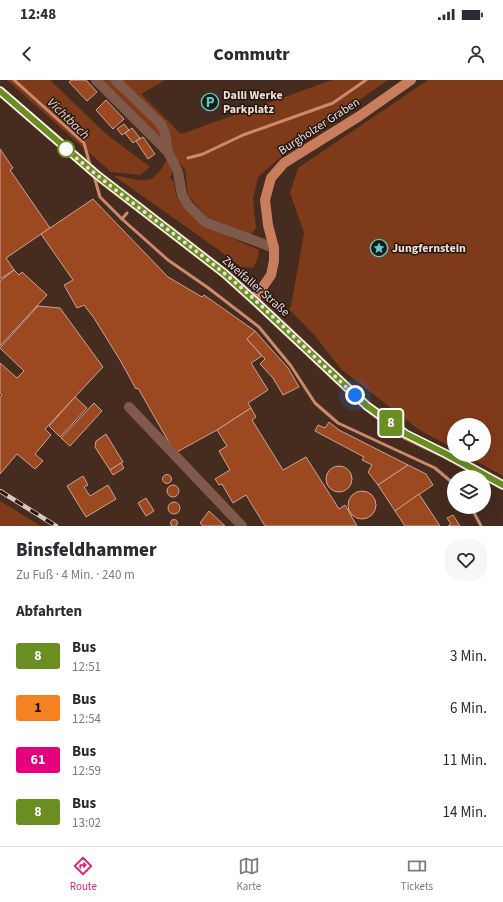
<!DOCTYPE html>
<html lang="de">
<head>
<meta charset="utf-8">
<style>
	:root { --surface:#fff; --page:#f7f7f7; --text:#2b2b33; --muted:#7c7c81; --line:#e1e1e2; --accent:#db2777 }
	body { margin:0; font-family:"Source Sans 3",sans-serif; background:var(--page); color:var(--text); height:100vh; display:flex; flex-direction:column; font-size:15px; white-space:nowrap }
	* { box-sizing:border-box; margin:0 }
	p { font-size:13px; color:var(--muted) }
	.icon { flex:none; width:22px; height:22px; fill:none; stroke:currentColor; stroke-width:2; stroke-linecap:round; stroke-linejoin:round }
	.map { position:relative; height:446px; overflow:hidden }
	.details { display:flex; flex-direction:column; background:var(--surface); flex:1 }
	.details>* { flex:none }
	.badge { padding:0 8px; border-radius:3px; font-size:14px; line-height:26px }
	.tools { position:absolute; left:447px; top:338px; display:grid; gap:8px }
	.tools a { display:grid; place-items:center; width:44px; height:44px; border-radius:50%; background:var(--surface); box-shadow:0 4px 16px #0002; font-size:20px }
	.you { position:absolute; width:20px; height:20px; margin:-10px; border:3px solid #fff; border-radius:50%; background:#1a73e8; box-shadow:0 0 0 6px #1a73e833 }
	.map>.badge { position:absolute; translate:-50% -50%; box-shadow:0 0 0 2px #fff }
	h2 { padding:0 16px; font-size:15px; line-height:36px }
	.round { display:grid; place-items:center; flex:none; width:42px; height:42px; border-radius:16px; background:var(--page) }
	.overview { display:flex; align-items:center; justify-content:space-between; height:68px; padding:0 16px }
	h1 { font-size:19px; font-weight:800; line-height:30px }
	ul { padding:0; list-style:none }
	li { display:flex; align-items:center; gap:12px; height:52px; padding:0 16px }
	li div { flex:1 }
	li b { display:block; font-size:15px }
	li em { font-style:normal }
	li .badge { min-width:44px; font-weight:700; text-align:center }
	.status { display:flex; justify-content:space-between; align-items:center; height:28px; padding:0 20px; background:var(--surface); direction:ltr }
	.status svg { height:11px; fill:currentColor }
	header { display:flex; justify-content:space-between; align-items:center; height:52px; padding:0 16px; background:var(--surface); font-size:18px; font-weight:800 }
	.menu { display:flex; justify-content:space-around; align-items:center; height:56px; border-top:1px solid var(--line); background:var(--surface); font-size:11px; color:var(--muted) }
	.menu a { display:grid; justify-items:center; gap:2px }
	.menu .active { color:var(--accent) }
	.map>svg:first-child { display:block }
	.green { fill:#7f3a19 }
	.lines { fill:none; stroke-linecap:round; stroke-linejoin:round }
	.stream { stroke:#cb8a6c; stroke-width:3 }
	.building { fill:#9c4820; stroke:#c8a597 }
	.minor { stroke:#7f594a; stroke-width:10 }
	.major { stroke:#c87d5d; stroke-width:10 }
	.rail-casing { stroke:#d9c6bd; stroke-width:4.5 }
	.rail { stroke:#241712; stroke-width:3; stroke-dasharray:9; stroke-linecap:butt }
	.line-casing { stroke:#fff; stroke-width:9 }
	.line { stroke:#6b8e23; stroke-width:6 }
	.walk { stroke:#f1dfd7; stroke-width:4; stroke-dasharray:0 7.2 }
	.stop-dot { fill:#fff; stroke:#6b8e23; stroke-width:2 }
	.labels { text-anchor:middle; stroke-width:3; stroke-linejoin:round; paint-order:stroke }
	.poi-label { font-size:12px; font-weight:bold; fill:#f1dfd7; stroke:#241712; text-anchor:start }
	.street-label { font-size:12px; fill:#f1dfd7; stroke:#241712 }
	.water-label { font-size:13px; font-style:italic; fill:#eed6cc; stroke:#241712 }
</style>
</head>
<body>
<div class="status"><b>12:48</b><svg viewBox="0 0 49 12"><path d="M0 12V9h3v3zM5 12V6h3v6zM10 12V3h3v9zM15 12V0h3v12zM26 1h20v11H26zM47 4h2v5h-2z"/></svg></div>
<header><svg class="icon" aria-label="back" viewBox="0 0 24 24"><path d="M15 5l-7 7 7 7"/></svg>Commutr<svg class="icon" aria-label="person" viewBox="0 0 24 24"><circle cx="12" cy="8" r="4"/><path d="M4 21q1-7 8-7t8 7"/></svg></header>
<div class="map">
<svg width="503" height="446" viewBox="0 0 503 446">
	<rect width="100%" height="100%" fill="#462b1f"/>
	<g class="green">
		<path d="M7 0H50L105 53 150 87 140 95 111 92Z"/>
		<path d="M101 0H165L141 14 181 54 332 0H388L291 68 258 97 253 119 256 148 251 154 207 137 188 115 185 89Z"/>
		<path d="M428 0H503V396L465 375H484V345H454V369L418 349 341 289 315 256 289 229 291 226 304 153 290 113 298 88Z"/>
		<path d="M168 78 172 94 170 98 174 102 176 116 184 127 203 145 259 170 258 178 253 188 241 187 216 168 114 96H118C148 102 152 106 168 78Z"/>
		<path d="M0 421 41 446H0Z"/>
	</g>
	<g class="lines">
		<g class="stream">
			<path d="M14 0 84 63 90 85"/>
			<path d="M188 78 203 74 243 55 333 23 366 0"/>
			<path d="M94 96 100 117 122 139 168 180 207 207 259 247 291 286 315 323 338 343 435 388 454 404"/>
			<path d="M122 139 127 133"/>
			<path d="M471 427 481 446"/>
		</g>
	</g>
	<g class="building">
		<path d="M71 0H86L97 12 87 21 69 2Z"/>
		<path d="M106 20 124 39 113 49 96 30Z"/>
		<path d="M124 44 129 50 122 55 117 49Z"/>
		<path d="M132 48 140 58 133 63 125 53Z"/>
		<path d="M143 57 155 74 148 79 136 61Z"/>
		<path d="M0 69 13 88 10 90 50 148 6 178 14 190 0 199Z"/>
		<path d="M93 119 168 197 202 217 204 215 255 251 247 259 262 276 251 283 268 310 248 323 251 328 217 350 175 373 138 308 136 309 120 280 94 238 84 225 77 228 64 205 73 200 41 154Z"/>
		<path d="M14 190 19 195 22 192 47 215 0 266V201Z"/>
		<path d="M38 226 60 228 103 287 45 349 51 355 35 374 43 381 35 389 17 374 0 394V317L2 315 0 313V283L17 298 24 291 0 268Z"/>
		<path d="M255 251 288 288 299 307 283 315 273 298 260 284 265 279 247 259Z"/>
		<path d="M75 317 87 328 60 357 49 346Z"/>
		<path d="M94 323 102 331 70 366 61 358Z"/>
		<path d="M251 328 256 337 252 340 283 390 306 377 339 429 345 425 357 446H265L246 415 233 423 222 404 219 405 215 399 230 390 219 371 227 366 217 350Z"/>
		<path d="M329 342 339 350 408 385 378 405 368 392 372 385 362 380 364 377 315 351 318 345 325 348Z"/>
		<path d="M106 354 123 382 110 390 95 367 96 361Z"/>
		<path d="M121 383 124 388 113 395 110 390Z"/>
		<path d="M408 385 426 394 433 405 395 431 378 405Z"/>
		<circle cx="339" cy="399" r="13"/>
		<circle cx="167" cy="399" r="4.5"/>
		<path d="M83 396 88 405 84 407 90 416 108 405 116 419 86 437 67 406Z"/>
		<circle cx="173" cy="411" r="6"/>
		<circle cx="362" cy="425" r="14"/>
		<path d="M419 414 440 446H405L395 431Z"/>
		<path d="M146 418 154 431 146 436 138 423Z"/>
		<circle cx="174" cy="428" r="6"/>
		<path d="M209 431 225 446H203L200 443Z"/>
		<path d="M453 435 460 446H448L451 444 447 438Z"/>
		<circle cx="174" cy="443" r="3.5"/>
	</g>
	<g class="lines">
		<g class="minor">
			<path d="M96 0 168 72 178 92 182 115 188 125 205 142 274 168"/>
			<path d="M115 0 161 44 165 53 168 72"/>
			<path d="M129 327 242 446"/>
		</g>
		<g class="major">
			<path d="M0 11 97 95 224 193 254 220 367 326 406 355 446 374 503 405"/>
			<path d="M254 220 271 195 274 181V168L268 145 265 120 271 98 284 83 358 37 411 0"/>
		</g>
		<defs>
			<path id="rail" d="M0 411 56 446"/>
		</defs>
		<use href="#rail" class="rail-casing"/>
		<use href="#rail" class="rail"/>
	</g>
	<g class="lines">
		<defs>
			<path id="line" d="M0 11 97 95 224 193 254 220 367 326 406 354 446 374 503 405"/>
		</defs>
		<use href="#line" class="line-casing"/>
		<use href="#line" class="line"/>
		<path class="walk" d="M66 69C116 113 172 151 224 193 270 231 311 275 355 315"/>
	</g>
	<defs>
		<symbol id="parking-ring" viewBox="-11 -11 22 22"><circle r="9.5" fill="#241712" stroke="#53cdcb" stroke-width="1.5"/><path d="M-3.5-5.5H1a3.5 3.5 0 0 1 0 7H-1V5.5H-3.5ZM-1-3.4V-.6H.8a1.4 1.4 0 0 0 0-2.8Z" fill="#53cdcb"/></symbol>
		<symbol id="sight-ring" viewBox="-11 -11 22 22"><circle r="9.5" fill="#241712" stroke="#53cdcb" stroke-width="1.5"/><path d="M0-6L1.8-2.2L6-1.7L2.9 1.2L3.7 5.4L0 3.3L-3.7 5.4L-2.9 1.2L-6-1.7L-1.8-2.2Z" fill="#53cdcb"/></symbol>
	</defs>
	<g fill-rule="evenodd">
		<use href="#parking-ring" x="200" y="12" width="20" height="20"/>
		<use href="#sight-ring" x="369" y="158" width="20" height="20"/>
	</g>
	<circle class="stop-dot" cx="66" cy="69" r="8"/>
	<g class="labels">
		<g class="poi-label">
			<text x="223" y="19">Dalli Werke<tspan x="223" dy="14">Parkplatz</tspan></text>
			<text x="392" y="172">Jungfernstein</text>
		</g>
		<g class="street-label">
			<text transform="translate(319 46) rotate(-33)" y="4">Burgholzer Graben</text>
			<text transform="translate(256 206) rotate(41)" y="4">Zweifaller Straße</text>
		</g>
		<g class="water-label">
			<text transform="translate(69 38) rotate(44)" y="5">Vichtbach</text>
		</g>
	</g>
</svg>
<div class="tools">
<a><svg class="icon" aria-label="locate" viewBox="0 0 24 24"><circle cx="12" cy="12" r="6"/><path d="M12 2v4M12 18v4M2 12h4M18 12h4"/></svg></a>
<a><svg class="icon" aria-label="layers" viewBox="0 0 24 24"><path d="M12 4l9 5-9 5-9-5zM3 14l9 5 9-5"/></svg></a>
</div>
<div class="you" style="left:355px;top:315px"></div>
<b class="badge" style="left:391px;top:343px;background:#6b8e23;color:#fff">8</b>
</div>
<section class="details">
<div class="overview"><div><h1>Binsfeldhammer</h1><p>Zu Fuß · 4 Min. · 240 m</p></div><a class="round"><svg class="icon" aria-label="heart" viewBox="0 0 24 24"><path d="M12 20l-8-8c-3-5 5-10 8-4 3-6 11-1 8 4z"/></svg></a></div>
<h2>Abfahrten</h2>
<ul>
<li><span class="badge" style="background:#6b8e23;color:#fff">8</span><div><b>Bus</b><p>12:51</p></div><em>3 Min.</em></li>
<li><span class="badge" style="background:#f58220;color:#111">1</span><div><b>Bus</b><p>12:54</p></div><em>6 Min.</em></li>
<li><span class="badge" style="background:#e6007e;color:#fff">61</span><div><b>Bus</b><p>12:59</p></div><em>11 Min.</em></li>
<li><span class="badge" style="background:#6b8e23;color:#fff">8</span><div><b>Bus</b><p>13:02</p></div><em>14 Min.</em></li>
</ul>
</section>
<nav class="menu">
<a class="active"><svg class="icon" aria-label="directions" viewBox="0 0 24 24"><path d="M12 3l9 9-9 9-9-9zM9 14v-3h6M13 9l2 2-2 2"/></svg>Route</a>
<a><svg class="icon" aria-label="map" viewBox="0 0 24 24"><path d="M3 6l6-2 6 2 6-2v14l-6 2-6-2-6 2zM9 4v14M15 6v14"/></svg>Karte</a>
<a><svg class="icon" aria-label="tickets" viewBox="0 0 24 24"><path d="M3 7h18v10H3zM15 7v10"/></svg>Tickets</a>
</nav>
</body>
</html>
